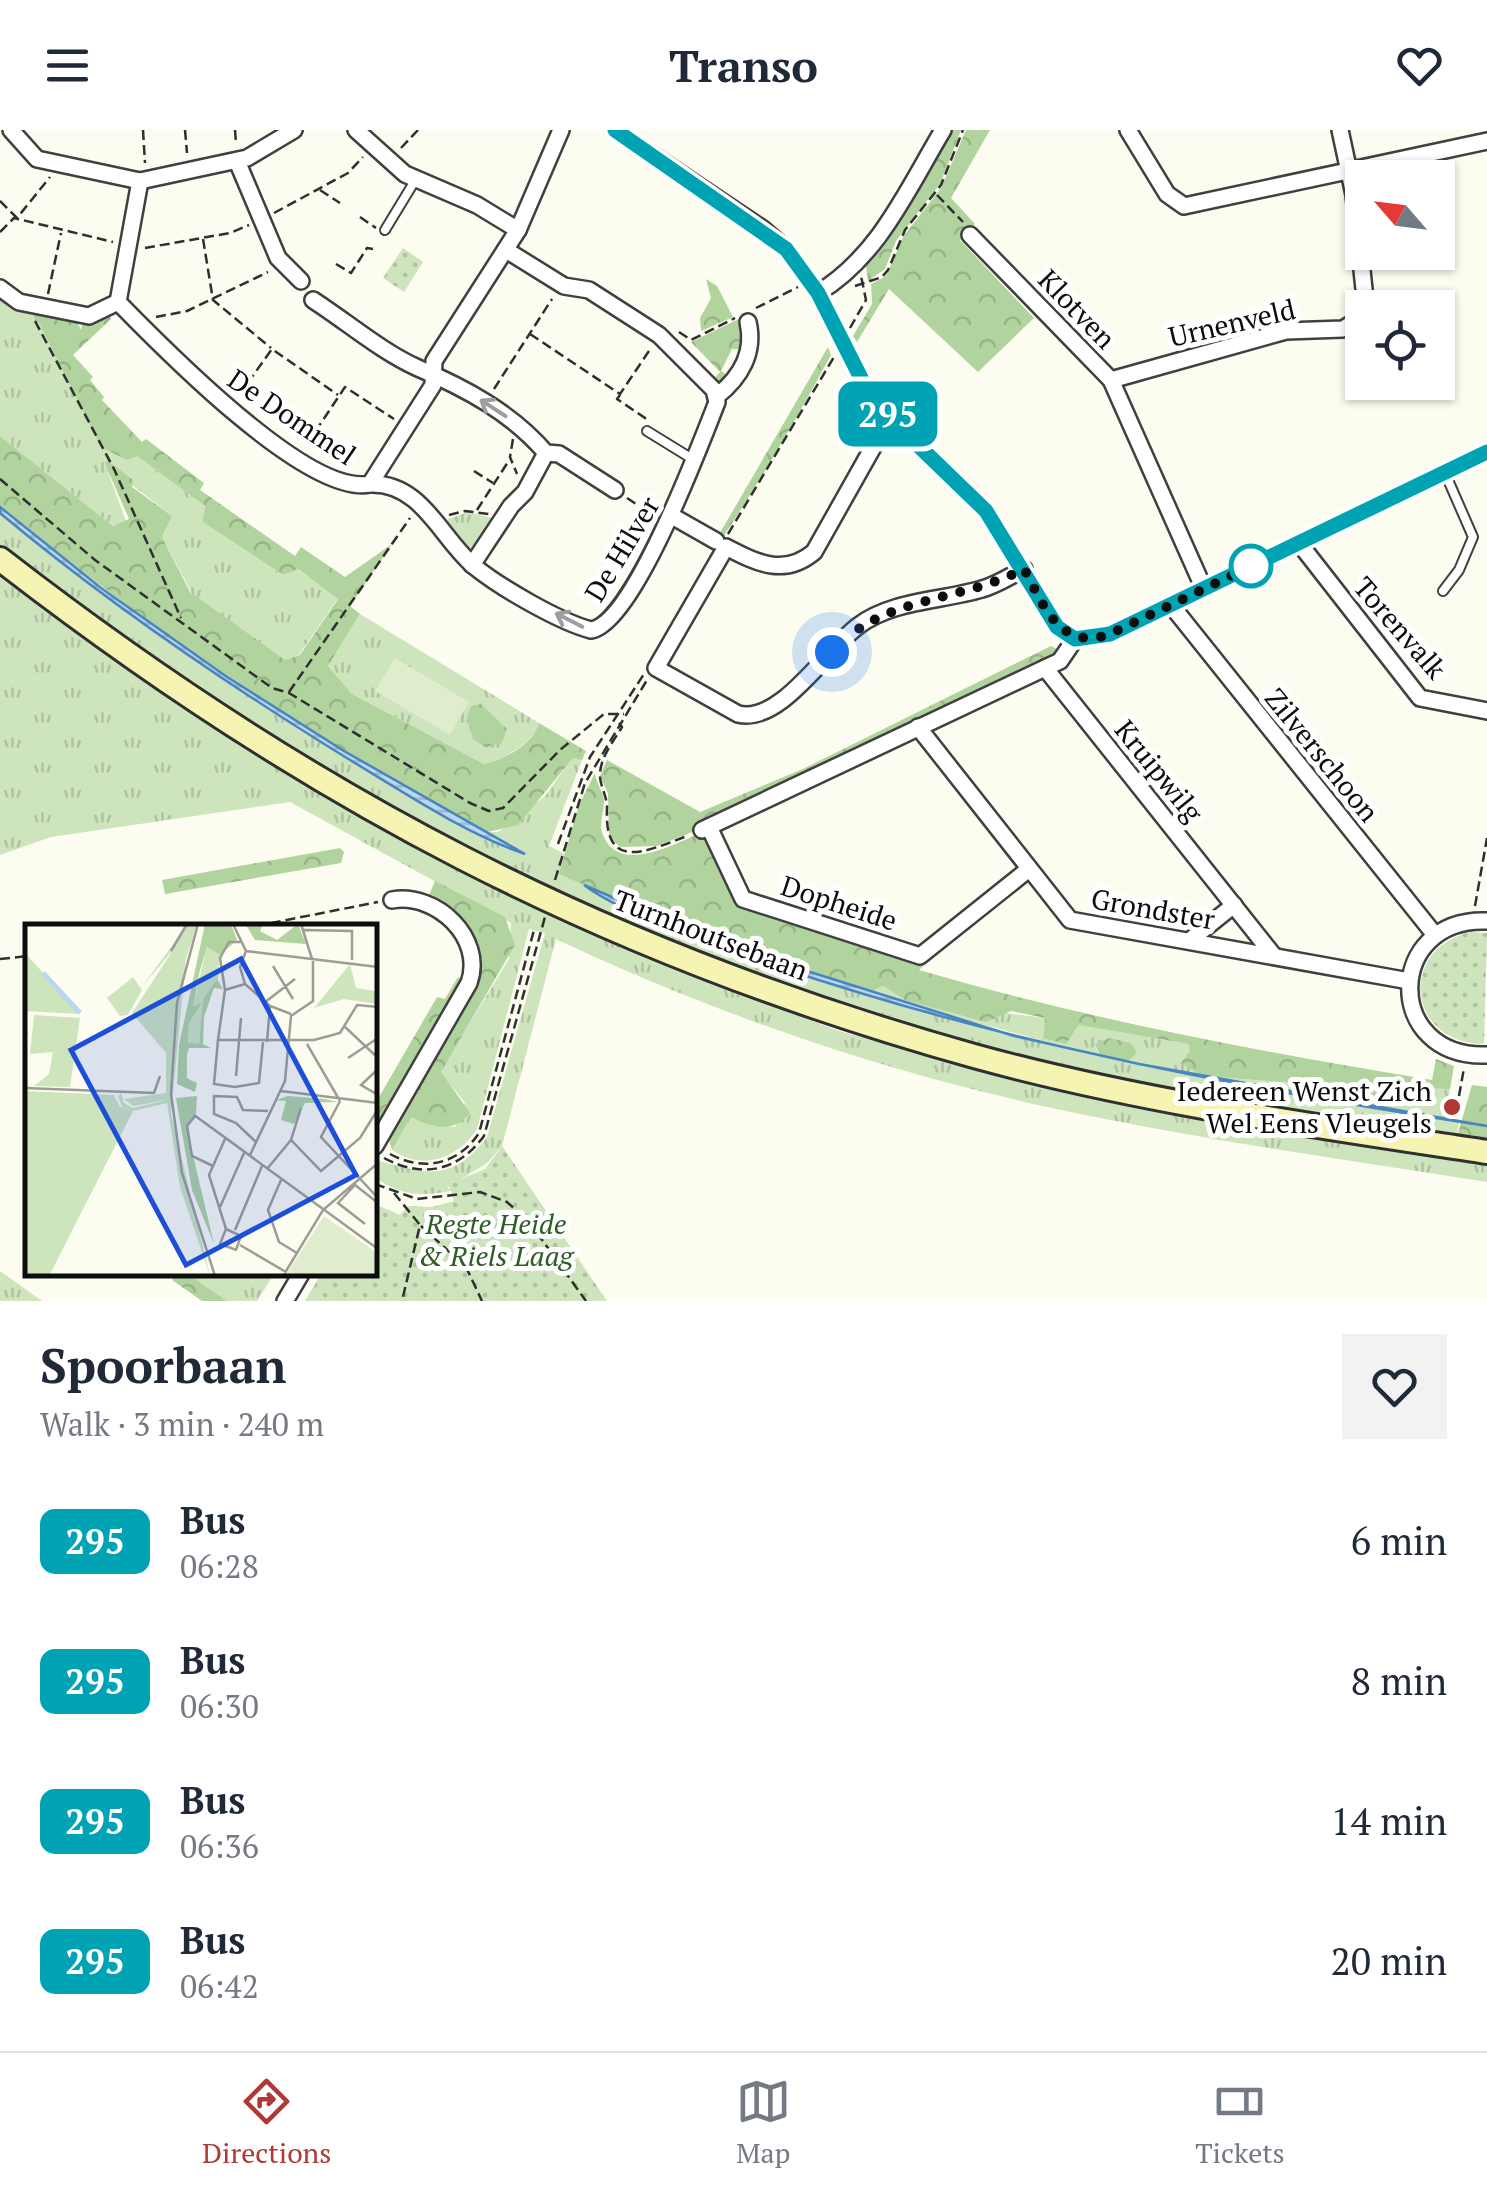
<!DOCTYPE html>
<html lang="en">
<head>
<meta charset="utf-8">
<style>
	:root { --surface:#fff; --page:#f2f2f3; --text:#1f2937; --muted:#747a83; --line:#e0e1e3; --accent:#ae3935 }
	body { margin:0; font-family:"PT Serif",serif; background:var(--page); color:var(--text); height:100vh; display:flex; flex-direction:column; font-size:38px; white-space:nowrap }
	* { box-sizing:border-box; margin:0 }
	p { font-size:32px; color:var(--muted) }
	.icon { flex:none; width:55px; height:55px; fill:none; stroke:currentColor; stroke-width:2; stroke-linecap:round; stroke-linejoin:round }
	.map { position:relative; height:1171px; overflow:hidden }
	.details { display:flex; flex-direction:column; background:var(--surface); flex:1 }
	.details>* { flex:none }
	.badge { padding:0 20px; border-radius:15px; font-size:35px; line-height:65px }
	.needle { width:65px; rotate:298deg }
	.buttons { position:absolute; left:1345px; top:30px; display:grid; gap:20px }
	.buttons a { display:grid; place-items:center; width:110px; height:110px; border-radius:0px; background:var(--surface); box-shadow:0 2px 8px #0004; font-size:50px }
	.you { position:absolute; width:50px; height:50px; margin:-25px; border:8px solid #fff; border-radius:50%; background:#1a73e8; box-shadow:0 0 0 15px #1a73e833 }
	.map>.badge { position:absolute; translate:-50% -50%; box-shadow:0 0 0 5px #fff }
	.round { display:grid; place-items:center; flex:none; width:105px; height:105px; border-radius:0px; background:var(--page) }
	.summary { display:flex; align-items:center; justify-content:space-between; height:170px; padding:0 40px }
	h1 { font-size:48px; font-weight:700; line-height:75px }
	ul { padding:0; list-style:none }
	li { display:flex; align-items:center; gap:30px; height:140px; padding:0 40px }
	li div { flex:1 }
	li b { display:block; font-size:38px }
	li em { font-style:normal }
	li .badge { min-width:110px; font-weight:700; text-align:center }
	header { display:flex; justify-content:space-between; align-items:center; height:130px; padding:0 40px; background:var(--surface); font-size:45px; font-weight:700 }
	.tabs { display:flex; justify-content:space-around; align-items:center; height:140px; border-top:2px solid var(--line); background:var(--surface); font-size:28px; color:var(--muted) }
	.tabs a { display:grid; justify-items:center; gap:5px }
	.tabs .selected { color:var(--accent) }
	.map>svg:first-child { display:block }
	.grass { fill:url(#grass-tufts) }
	.forest { fill:url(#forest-crowns) }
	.park { fill:url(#park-dots) }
	.pitch { fill:#dfeccd }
	.water { fill:url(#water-rules); stroke:#4985be; stroke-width:2.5 }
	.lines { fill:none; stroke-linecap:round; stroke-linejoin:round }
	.lane-casing { stroke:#404040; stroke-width:12 }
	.street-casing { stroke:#404040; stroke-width:20 }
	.secondary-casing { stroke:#2f2f2f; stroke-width:28 }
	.path { stroke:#2f2f2f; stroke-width:2.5; stroke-dasharray:10 5; stroke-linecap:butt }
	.lane { stroke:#fff; stroke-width:8 }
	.street { stroke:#fff; stroke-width:15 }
	.secondary { stroke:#f6f4b2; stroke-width:22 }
	.oneway { stroke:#9e9e9e }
	.line-casing { stroke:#fff; stroke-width:22 }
	.line { stroke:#00a3b4; stroke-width:15 }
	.walk { stroke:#0d0d0d; stroke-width:10; stroke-dasharray:0 18 }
	.stop-dot { fill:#fff; stroke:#00a3b4; stroke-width:5 }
	.poi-dot { fill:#ae3935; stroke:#fff; stroke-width:4 }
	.labels { text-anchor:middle; stroke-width:10; stroke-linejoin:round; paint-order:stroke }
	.street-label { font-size:28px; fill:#0d0d0d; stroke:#fff }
	.poi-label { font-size:28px; fill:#0d0d0d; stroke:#fff; text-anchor:end }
	.park-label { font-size:28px; font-style:italic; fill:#2c5e25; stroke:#fff }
	.inset-river { fill:none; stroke:#bad7ef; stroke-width:5 }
	.inset-road { fill:none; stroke:#9d9c95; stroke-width:2.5 }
	.view { fill:#1d4ed8; fill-opacity:0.15; stroke:#1d4ed8; stroke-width:5 }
	.inset-edge { fill:none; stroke:#0d0d0d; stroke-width:5 }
</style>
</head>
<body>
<header><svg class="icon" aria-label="menu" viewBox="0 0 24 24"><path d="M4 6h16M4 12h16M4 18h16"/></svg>Transo<svg class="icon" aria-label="heart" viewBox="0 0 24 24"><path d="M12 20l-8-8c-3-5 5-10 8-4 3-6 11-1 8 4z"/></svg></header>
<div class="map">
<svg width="1487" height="1171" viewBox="0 0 1487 1171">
	<defs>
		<pattern id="grass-tufts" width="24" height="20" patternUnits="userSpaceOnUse" patternTransform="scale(2.5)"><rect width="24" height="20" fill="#cee4bd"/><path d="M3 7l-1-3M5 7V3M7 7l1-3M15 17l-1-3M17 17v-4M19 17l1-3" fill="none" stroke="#b0c2a1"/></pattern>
		<pattern id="forest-crowns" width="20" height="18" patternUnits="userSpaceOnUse" patternTransform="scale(2.5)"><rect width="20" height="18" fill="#b1d39e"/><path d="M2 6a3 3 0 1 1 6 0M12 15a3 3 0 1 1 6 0" fill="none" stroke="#97b487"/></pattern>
		<pattern id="park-dots" width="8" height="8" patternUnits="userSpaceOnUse" patternTransform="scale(2.5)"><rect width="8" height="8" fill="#cee4bd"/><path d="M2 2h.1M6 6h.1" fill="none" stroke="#b0c2a1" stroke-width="1.8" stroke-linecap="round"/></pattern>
		<pattern id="water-rules" width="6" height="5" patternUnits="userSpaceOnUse" patternTransform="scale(2.5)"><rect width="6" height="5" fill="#bad7ef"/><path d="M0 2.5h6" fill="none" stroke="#9fb7cc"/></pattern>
	</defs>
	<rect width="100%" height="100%" fill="#fdfcf0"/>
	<g class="grass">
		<path d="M0 164 34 180 101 317 137 326 205 376 204 392 283 445 297 439 338 468 299 525 285 530 195 469 162 407 172 386 105 334 127 394 113 396 0 306Z"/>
		<path d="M468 382 497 389 472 419 462 417 445 390Z"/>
		<path d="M0 383C162 515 335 631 522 724L488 702H498L545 666 573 627 582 630 549 716 565 724 560 744C624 771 686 805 753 829 983 910 1219 951 1459 992L1456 1010 1169 961 990 921 783 859 745 838 664 814 554 766 232 589 0 420Z"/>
		<path d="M0 439C192 593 403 722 630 818 674 837 720 852 765 870 794 882 818 895 849 904L1487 1031V1052C1342 1029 1195 1009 1052 978 881 941 713 883 556 809L502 1016 487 1033 447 1058 454 1060C426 1067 395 1066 375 1046V1030C421 1041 449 1057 487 1007L545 803 529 799 477 999C457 1029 423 1041 392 1020L411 986 433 996 455 997 465 973 440 942 509 829 511 793 290 672 51 707 0 725Z"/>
		<path d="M360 484 539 593C532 614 504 629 484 634L352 564 328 536Z"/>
		<path d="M883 856 905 870 1045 888 1043 908 1075 902 1079 895 1188 914 1204 946 1295 953 1398 969 1410 958 1450 959 1446 988C1340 970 1232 956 1127 932L1136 923 1095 914 1099 926 868 863Z"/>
		<path d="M0 1141 42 1171H0Z"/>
		<path d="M188 1144H274L257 1171H227Z"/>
	</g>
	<g class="forest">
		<path d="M950 0H961L940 54 896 111 885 139 868 151 866 135Z"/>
		<path d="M966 0H990L951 68 975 94 960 110 1034 188 978 242 889 159 857 212 853 206 872 174 871 154 886 146 903 107 941 58Z"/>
		<path d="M706 149 717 156 733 187 701 201 700 188 711 168Z"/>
		<path d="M34 183 77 192 81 200 83 190 108 183 111 189 73 225 93 247 90 250 104 267 102 270 142 312 146 309 204 353 200 360 295 426 301 417 345 447 392 414 350 476 360 484 328 536 352 564 484 634C505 629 532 615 539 593L586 621 582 630 573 628 518 695 488 702C312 616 152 498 0 377V306L113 396 129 389 105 334 107 330 133 350 132 357 172 386 162 407 190 462 285 530 300 525 338 469 298 439 283 445 203 392 205 376 137 326 127 330 101 317Z"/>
		<path d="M743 187 746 220 732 219 721 241 730 247 716 253 712 251 720 242 691 212Z"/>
		<path d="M828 217 831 225C797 288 761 350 721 410L717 408Z"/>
		<path d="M1051 516 1061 521 1057 526 706 690 702 698 657 716 620 717 609 707 608 663 600 646 607 630 700 682 805 638Z"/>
		<path d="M481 574 507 599 502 613 485 617 473 609 467 587 471 576Z"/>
		<path d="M595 643C596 652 600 657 603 665 607 679 597 692 603 705 619 746 676 713 703 702L738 772 926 833 919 840C1087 889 1260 922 1432 950L1436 929 1454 936 1450 959 1410 958 1389 973 1295 953 1203 946 1181 933 1190 921 1188 914 1079 895 1066 914 1043 908 1045 888 1011 881 986 892 905 870 883 856 868 863 695 804 559 744 579 675Z"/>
		<path d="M340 718 344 722 341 733 165 764 162 750Z"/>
		<path d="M435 751 505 787 515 815 441 942 470 983C453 1004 433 998 411 987L392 1020 388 1007 473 860 471 806 461 789 429 765Z"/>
		<path d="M458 847 462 849 454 865 375 997V974L437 867 445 869Z"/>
		<path d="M1109 908 1131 913 1137 923 1127 932 1100 926 1095 914Z"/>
		<path d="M1472 955 1487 957V1015L1456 1010Z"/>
		<path d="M176 1144H188L227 1171H202L172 1150Z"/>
	</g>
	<g class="park">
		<path d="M403 118 423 132 404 162 383 148Z"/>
		<path d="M1470 802 1487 803 1484 914C1408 913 1396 821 1470 802Z"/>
		<path d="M502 1016 607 1171H305L321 1144H375V1074L400 1085 408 1076 432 1077 454 1071 449 1054 485 1039Z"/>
	</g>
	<path class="pitch" d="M395 528 469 572 450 605 375 561Z"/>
	<g class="water">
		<path d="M0 377 101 458 227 547 344 621 525 724C464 703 405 663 350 630 228 555 110 475 0 383Z"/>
		<path d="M584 755 721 814 1014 906 1139 934 1487 996C1246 959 1010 915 779 837 727 820 625 786 584 755Z"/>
	</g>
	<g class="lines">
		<defs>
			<g id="lane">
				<path d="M385 100 416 49"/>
				<path d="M647 301 694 330"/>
				<path d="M1443 461 1459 440 1473 407 1445 343"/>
			</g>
			<g id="street">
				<path d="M11 0 37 29 140 51 247 28 294 0"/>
				<path d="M356 0 405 44 477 75 518 100"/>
				<path d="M615 0 763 99 786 119 818 163 863 252 897 294 986 381 1057 497 1075 509 1110 504 1487 322"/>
				<path d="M1128 0 1167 64 1184 76 1487 11"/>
				<path d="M1340 0 1354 65 1366 178"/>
				<path d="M237 31 278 128 301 151"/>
				<path d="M140 51 118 172C162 217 308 367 370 354L433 255 434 231 518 100 561 0"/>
				<path d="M970 105 1111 250 1204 459"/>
				<path d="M0 158 19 172 89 186 118 172"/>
				<path d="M818 163C879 126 907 60 943 0"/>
				<path d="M313 170C347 192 382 222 418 238 465 258 512 283 546 323L559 324 615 360"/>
				<path d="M1111 250 1286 201 1343 199 1362 187"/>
				<path d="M717 266C741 247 755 222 748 192"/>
				<path d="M890 287 814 422C784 447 757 433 726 417L656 538 738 584C780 595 827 519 858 496 892 470 942 471 982 459 997 455 1010 446 1024 439"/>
				<path d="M370 354C422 352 441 409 475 437 501 458 560 492 591 500 633 494 701 313 717 272L714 260 659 205 589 160 564 156 506 120"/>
				<path d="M672 386 716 411"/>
				<path d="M1299 413 1420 568 1487 581"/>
				<path d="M472 435 511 376 525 362 546 323"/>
				<path d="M1171 475 1435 805"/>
				<path d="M1045 538 1274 826"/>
				<path d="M918 597 1070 790 1409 851"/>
				<path d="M709 697 743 769 920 826 1029 739"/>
				<path d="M702 700 1045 538 1060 531 1075 509"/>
				<path d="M1487 791C1385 787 1383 929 1487 925"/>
				<path d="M1189 811 1234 775"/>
				<path d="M375 1016 469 853C485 808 436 762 392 770"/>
				<path d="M285 1171 301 1144"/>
			</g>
			<path id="secondary" d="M0 429C305 666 601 822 974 926 1141 972 1316 996 1487 1022"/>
		</defs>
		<use href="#lane" class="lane-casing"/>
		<use href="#street" class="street-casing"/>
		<use href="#secondary" class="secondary-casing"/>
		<g class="path">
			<path d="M143 0 145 33"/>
			<path d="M185 0 187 23"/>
			<path d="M235 0 236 13"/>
			<path d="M401 18 418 0"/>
			<path d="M320 60 340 73"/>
			<path d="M937 65 963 92"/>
			<path d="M0 71 17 88 50 47"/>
			<path d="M274 83 348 43 363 27"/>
			<path d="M360 87 376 98"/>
			<path d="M0 102 14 88 113 112"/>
			<path d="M203 109 213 170 271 218"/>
			<path d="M145 118 230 103 249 95"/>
			<path d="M336 134 351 143 367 118 373 119"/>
			<path d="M855 156 882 147 888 140 905 100 941 55 963 0"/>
			<path d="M48 164 61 103"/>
			<path d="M756 178 798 157"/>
			<path d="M156 187 187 181 268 142"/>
			<path d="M35 191 114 339 181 488"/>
			<path d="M850 198 866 170 861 146"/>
			<path d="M679 202 691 210 735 188"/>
			<path d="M530 204 620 264 651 218"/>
			<path d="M494 259 552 169"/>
			<path d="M239 265 272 219 338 265"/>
			<path d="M620 265 617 269 648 290"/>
			<path d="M513 309 510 327 517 344"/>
			<path d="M307 314 345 257 394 289"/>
			<path d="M474 341 493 353"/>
			<path d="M0 349 95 430 272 558 289 563 470 673 489 681 503 678 560 620 604 584H624"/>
			<path d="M627 368 654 386"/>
			<path d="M477 380 508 332"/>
			<path d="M449 385 465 381 489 384"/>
			<path d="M728 404 834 227"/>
			<path d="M289 562 410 388"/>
			<path d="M619 593 622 597C613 612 599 629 600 647 601 658 607 666 607 678 604 742 645 722 687 706"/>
			<path d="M558 714 590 627 644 544"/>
			<path d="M555 750 585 653 647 550"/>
			<path d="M1475 776 1487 708"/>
			<path d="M256 796 378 772"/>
			<path d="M0 829 28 826"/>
			<path d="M1459 966 1464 938"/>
			<path d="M390 1024C423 1042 458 1035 479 1003L534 800"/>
			<path d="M384 1028C423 1049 458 1041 484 1006L545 787"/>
			<path d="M375 1054 417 1069 480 1062 507 1072 530 1093 586 1171"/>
			<path d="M394 1063 420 1095 402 1171"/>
			<path d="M421 1096 466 1137 482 1171"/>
		</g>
		<use href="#lane" class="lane"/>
		<use href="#street" class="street"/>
		<use href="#secondary" class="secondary"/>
	</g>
	<defs><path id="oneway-shaft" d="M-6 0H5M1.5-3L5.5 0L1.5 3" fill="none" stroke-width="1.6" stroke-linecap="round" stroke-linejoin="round" transform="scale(2.5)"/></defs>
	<g class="oneway">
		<use href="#oneway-shaft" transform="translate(493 278) rotate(-147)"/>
		<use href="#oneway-shaft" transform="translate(569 490) rotate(-153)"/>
	</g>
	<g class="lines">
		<defs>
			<path id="line" d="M615 0 786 119 818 163 863 252 896 294 986 381 1057 497 1075 509 1110 504 1487 322"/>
		</defs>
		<use href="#line" class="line-casing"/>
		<use href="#line" class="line"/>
		<path class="walk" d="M832 522C883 465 959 473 1024 439 1044 476 1060 522 1110 504L1258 433 1251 436"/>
	</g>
	<circle class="stop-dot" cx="1251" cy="436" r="20"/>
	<circle class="poi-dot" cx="1452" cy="977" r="10"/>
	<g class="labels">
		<g class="street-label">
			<text transform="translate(1077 179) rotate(46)" y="10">Klotven</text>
			<text transform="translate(1232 193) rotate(-13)" y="10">Urnenveld</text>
			<text transform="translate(292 287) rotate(34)" y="10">De Dommel</text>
			<text transform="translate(622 419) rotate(-59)" y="10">De Hilver</text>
			<text transform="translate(1400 498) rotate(49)" y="10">Torenvalk</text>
			<text transform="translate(1322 625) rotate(51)" y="10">Zilverschoon</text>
			<text transform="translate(1159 641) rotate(51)" y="10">Kruipwilg</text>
			<text transform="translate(839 773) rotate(18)" y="10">Dopheide</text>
			<text transform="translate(1153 779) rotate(10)" y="10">Grondster</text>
			<text transform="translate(711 805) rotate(21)" y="10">Turnhoutsebaan</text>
		</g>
		<g class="poi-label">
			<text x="1432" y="971">Iedereen Wenst Zich<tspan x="1432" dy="32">Wel Eens Vleugels</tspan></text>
		</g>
		<g class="park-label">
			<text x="496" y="1104">Regte Heide<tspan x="496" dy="32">&amp; Riels Laag</tspan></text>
		</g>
	</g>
	<g transform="translate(25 794)">
		<rect width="352" height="352" fill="#fdfcf0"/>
		<path d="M163 0H172L161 35 146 190 185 352 155 263 142 179 108 187 97 183 93 172 96 169 99 179 108 184 142 176 108 182 99 175 141 169V129L107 89 148 26 116 64ZM182 22 195 31 193 54 178 75 174 121 163 119 164 99 177 79 168 82ZM0 29 21 52 55 90 0 87ZM325 40 331 64 350 67 352 80 319 75 289 84ZM9 91 55 94 45 163 9 162 24 150 28 128 5 130Z" fill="#cee4bd"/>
		<path d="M180 0H206L212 16 195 31 182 23 175 46 168 82 177 79 164 99 163 119 174 120 178 75 192 55 198 65 189 64 179 93 178 120 186 124H164L162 130V154L172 159 170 168 152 160 154 121ZM238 0 235 7 252 16 273 0 281 20 230 16 221 1ZM172 172 171 190 161 202 189 320 167 266 151 174ZM263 172 300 175 313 178 280 179 269 200 256 196 261 177 251 176Z" fill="#b1d39e"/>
		<path d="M108 53 117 66 103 91 95 92 82 74ZM0 167 89 171 95 183 108 187 24 352H0Z" fill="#cee4bd"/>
		<path d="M299 292 352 329V352H260Z" fill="#dfeccd"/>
		<path class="inset-river" d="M18 49 55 89"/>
		<path class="inset-road" d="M173 0 152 79 146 170 157 249 190 352M208 0 221 27 353 43M279 6 327 7V36M146 27 162 0M221 27 215 43 220 60 245 82 266 90M248 42 268 75M220 60 200 66 193 116H289L315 109 332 81 353 83M200 66 195 34 204 18H216M239 79 270 55M320 103 353 134M193 116 189 160 210 163 234 159 238 118M242 118 245 82M282 120 315 177M323 134 353 114M353 145 336 161 353 171M211 152 216 94M0 164 129 169 135 152M256 167 353 179M315 177 296 213 353 274M169 191 353 325M170 192 162 202 167 232 188 242M200 215 184 251 201 305 195 320 211 326 216 312 201 305M266 216 296 247 335 214 353 185M231 218 211 199 189 190V172L212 173 218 186 243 187M225 231 260 157 266 92 288 77V38L276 0M242 245 266 216 276 184M256 256 243 286 254 318 272 329M195 283 219 229M340 300 313 279 330 261 353 279M210 306 237 242M215 321 261 348M258 352 298 286 353 239"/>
		<path class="view" d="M216 35 331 251 161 341 46 126Z"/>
		<rect width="352" height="352" class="inset-edge"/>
	</g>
</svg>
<div class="buttons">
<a><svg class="needle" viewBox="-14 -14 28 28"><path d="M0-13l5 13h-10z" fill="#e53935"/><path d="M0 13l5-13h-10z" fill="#747a83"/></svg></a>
<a><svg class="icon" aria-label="locate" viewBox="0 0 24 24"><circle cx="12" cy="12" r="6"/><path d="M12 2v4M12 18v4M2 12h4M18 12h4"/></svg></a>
</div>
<div class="you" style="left:832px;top:522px"></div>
<b class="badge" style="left:888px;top:284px;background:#00a3b4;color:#fff">295</b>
</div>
<section class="details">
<div class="summary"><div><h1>Spoorbaan</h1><p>Walk · 3 min · 240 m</p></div><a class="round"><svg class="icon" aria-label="heart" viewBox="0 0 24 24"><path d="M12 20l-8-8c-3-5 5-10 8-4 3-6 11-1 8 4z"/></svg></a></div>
<ul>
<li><span class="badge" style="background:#00a3b4;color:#fff">295</span><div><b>Bus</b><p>06:28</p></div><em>6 min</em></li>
<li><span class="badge" style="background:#00a3b4;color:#fff">295</span><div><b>Bus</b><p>06:30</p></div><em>8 min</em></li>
<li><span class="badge" style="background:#00a3b4;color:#fff">295</span><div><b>Bus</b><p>06:36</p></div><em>14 min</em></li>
<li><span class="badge" style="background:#00a3b4;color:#fff">295</span><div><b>Bus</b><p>06:42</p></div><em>20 min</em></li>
</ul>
</section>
<nav class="tabs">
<a class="selected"><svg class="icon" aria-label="directions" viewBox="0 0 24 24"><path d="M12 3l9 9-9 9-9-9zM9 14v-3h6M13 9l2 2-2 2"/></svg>Directions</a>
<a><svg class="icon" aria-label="map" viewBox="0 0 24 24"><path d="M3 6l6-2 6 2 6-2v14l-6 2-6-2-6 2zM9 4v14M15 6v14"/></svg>Map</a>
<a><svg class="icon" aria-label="tickets" viewBox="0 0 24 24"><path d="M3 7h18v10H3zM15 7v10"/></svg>Tickets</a>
</nav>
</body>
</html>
